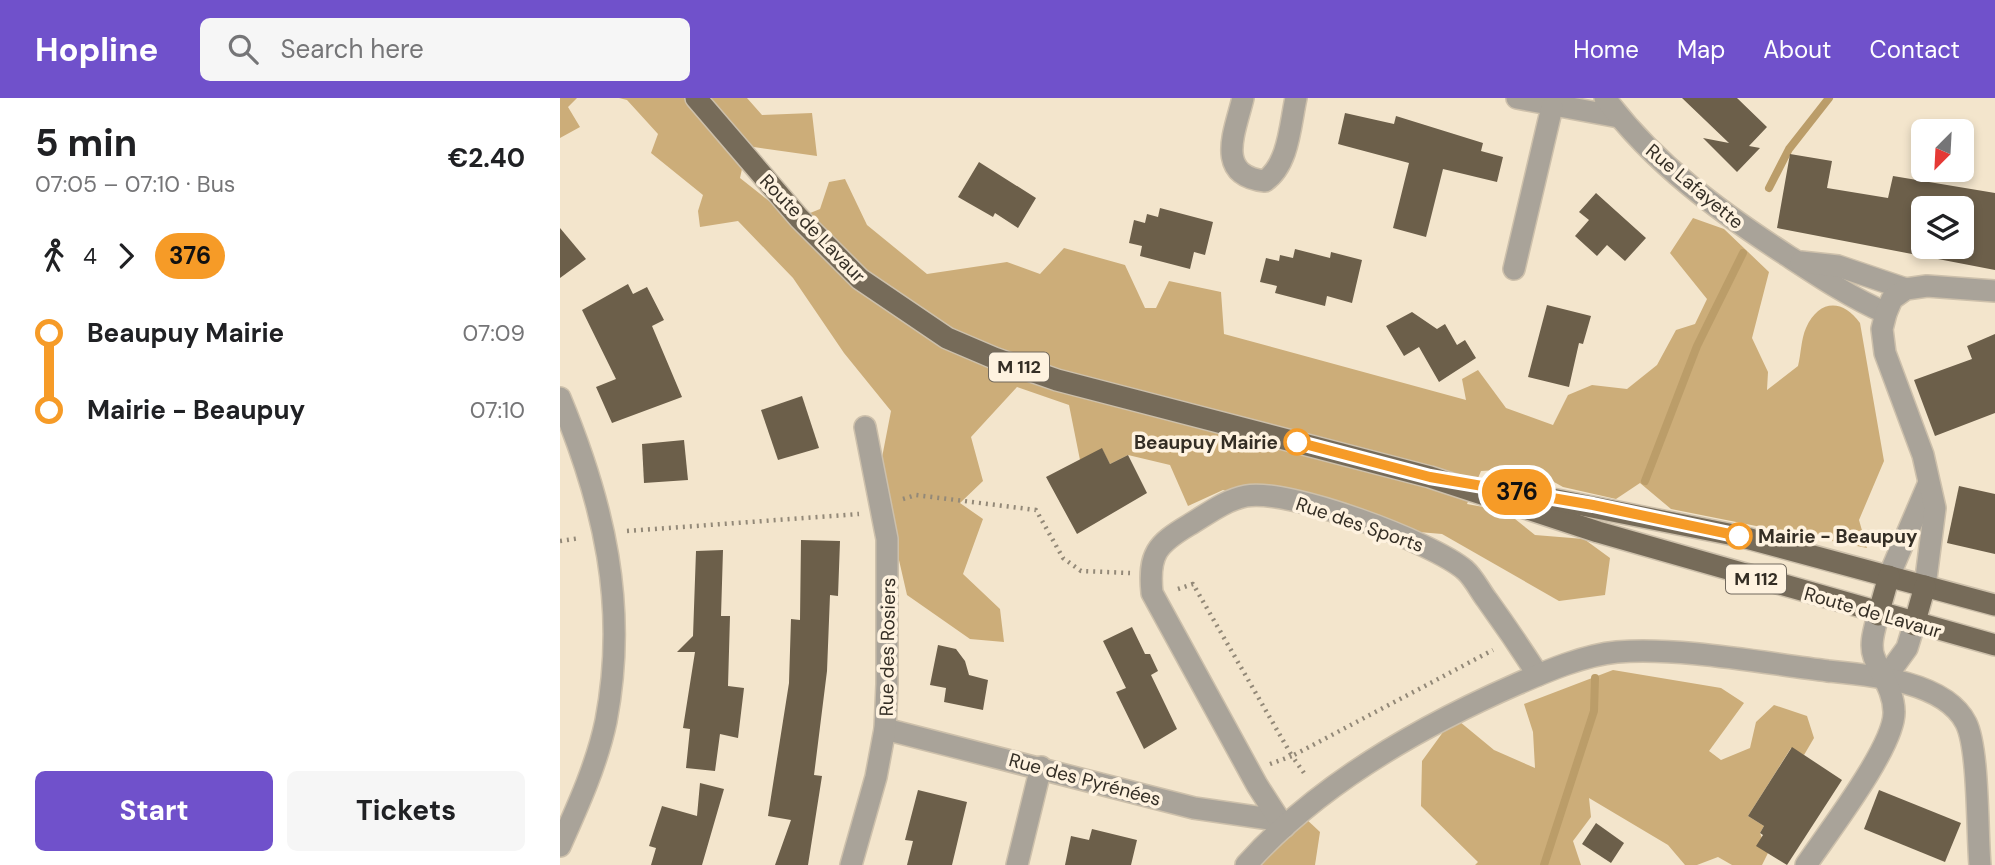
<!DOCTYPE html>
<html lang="en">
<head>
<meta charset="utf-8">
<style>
	:root { --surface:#fff; --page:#f6f6f6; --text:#202124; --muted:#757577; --accent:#7051cb }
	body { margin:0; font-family:"DM Sans",sans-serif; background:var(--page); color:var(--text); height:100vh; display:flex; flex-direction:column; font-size:26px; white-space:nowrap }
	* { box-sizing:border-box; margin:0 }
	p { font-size:23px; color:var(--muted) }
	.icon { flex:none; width:38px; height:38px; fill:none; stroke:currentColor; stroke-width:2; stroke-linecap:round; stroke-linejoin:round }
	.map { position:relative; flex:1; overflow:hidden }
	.drawer { display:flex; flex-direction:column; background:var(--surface); width:560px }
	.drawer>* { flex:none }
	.badge { padding:0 14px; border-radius:23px; font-size:24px; line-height:46px }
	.needle { width:46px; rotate:204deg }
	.buttons { position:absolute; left:1351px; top:21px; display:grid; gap:14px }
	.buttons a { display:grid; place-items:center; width:63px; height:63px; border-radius:10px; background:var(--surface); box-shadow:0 4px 10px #0003; font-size:35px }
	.map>.badge { position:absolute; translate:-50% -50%; box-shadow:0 0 0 4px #fff }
	.legs { display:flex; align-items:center; gap:10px; height:77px; padding:0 35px; font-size:23px }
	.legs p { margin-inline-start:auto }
	.overview { display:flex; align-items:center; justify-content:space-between; height:119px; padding:0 35px }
	h1 { font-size:38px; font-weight:700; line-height:52px }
	.cta { display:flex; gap:14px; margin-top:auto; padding:14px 35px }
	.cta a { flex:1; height:80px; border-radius:10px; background:var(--accent); color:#fff; font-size:28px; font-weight:700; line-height:80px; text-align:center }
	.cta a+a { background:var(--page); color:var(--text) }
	ul { padding:0 35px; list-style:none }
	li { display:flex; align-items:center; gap:24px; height:77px; font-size:26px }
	li i { display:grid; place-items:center; width:10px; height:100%; margin:0 9px; background:currentColor }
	li i::after { content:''; width:18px; height:18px; margin:-9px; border:5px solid; border-radius:50%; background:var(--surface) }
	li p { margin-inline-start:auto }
	li:first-child i { background:linear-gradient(#0000 50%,currentColor 0) }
	li:last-child i { background:linear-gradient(currentColor 50%,#0000 0) }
	header { display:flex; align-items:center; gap:42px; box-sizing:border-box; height:98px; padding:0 35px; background:var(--accent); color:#fff }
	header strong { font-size:33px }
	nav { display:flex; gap:38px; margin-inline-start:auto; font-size:24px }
	.search { width:490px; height:63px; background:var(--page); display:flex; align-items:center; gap:18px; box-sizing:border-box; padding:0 24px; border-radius:10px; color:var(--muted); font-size:26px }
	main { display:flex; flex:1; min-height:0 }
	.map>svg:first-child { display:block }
	.forest { fill:#ccad79 }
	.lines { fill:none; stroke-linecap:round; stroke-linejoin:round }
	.stream { stroke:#bb9d69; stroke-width:8 }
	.building { fill:#6c5f4a; fill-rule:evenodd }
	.minor-casing { stroke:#cdc0ab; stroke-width:24 }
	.major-casing { stroke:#cdc0ab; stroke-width:24 }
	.path { stroke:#938978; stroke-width:4.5; stroke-dasharray:2 5; stroke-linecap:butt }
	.minor { stroke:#a9a399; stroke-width:21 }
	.major { stroke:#766b59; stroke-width:21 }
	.line-1-casing { stroke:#fff; stroke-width:16 }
	.line-1 { stroke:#f69b27; stroke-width:10 }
	.stop-1-dot { fill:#fff; stroke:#f69b27; stroke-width:3.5 }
	.labels { text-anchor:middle; stroke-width:7; stroke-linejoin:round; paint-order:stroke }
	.shield { fill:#fef2df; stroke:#71695d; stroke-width:2 }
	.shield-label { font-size:18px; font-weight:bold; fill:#342e25 }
	.street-label { font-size:19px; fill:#342e25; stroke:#fef2df }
	.stop-label { font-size:19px; font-weight:bold; fill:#342e25; stroke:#fef2df; text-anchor:end }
</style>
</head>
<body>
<header>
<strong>Hopline</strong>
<div class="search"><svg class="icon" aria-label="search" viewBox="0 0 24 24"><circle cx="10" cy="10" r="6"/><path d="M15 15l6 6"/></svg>Search here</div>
<nav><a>Home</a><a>Map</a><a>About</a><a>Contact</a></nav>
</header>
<main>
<section class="drawer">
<div class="overview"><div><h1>5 min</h1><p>07:05 – 07:10 · Bus</p></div><b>€2.40</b></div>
<div class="legs"><svg class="icon" aria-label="walk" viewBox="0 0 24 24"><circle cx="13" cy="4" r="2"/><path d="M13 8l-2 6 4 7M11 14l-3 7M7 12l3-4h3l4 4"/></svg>4<svg class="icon" aria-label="forward" viewBox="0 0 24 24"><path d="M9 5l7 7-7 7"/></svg><b class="badge" style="background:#f69b27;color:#111">376</b></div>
<ul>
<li><i style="color:#f69b27"></i><b>Beaupuy Mairie</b><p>07:09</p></li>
<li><i style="color:#f69b27"></i><b>Mairie - Beaupuy</b><p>07:10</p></li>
</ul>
<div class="cta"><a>Start</a><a>Tickets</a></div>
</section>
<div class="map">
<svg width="1435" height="767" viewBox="0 0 1435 767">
	<rect width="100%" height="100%" fill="#f3e5cc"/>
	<g class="forest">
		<path d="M0 0H17L8 9 20 29 0 40Z"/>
		<path d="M59 0H187L202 17 252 15 257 58 187 48 180 80 233 122 260 111 269 84 285 81 307 127 367 176 447 164 480 176 504 150 565 167 585 210H596L609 183 661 194 664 236 906 302 902 281 918 272 946 310 993 327 1008 297 1032 287 1067 291 1097 267 1116 232 1135 226 1147 201 1110 155 1133 120 1164 131 1209 174 1192 240 1208 274 1207 292 1238 268C1241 256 1241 241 1246 230 1259 201 1283 201 1300 225L1324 363 1299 422 1307 450 1111 411 1080 385 1056 401 1003 389 969 370 921 373 907 406 945 413 975 437 1024 441 1050 460 1045 497 999 503 882 436 801 429 777 404 752 419 663 392 628 408 610 367 568 357 550 366 542 351 520 362 509 307 457 289 411 339 423 383 400 405 423 421 403 476 440 511 444 544 410 541 347 497 319 375 331 313 284 255 233 180 178 123 140 129 138 113 143 97 91 55 98 36 67 2Z"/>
		<path d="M1053 572 1161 590 1184 605 1149 653 1161 662 1190 650 1196 624 1214 607 1247 618 1254 640 1244 657 1231 650 1188 718 1204 728 1200 735 1208 755 1202 767H1172L1158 759 1137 767H1125L1108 747 1029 700 1031 719 1013 743 1021 767H915L918 764 861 708 862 663 894 619 934 652 975 670 973 634 964 606Z"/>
		<path d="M744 719 760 734 755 767H692Z"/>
	</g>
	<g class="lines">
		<g class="stream">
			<path d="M1209 90 1229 51 1269 0"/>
			<path d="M1085 383 1137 248 1183 155"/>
			<path d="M984 767 1034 613 1035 580"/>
		</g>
	</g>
	<g class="building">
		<path d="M1122 0H1177L1207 29 1189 48 1200 50 1177 74 1143 40 1169 45Z"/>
		<path d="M785 15 834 26 836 18 923 45 921 53 943 59 937 84 883 71 866 139 833 130 849 65 778 46Z"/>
		<path d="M1230 56 1272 63 1267 90 1328 100 1333 78 1435 95V172L1217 130ZM1363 110H1402V149H1363Z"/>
		<path d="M419 64 476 100 458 130 435 115 433 119 398 99Z"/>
		<path d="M1036 95 1086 140 1065 163 1047 147 1037 158 1015 138 1029 122 1019 114Z"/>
		<path d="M600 110 653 124 645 157 634 154 630 171 580 158 582 148 569 145 574 122 585 125 587 116 598 119Z"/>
		<path d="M0 130 26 161 0 180Z"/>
		<path d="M735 151 770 160 771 154 802 162 792 205 767 198 765 208 715 195 717 188 700 184 706 160 719 163 720 157 733 160Z"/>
		<path d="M68 186 73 196 87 189 104 222 92 228 122 299 52 325 36 289 56 281 22 212Z"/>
		<path d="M987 207 1031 218 1023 246 1019 245 1009 289 968 279Z"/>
		<path d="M852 214 877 231 885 226 897 247 905 242 916 260 879 284 859 249 844 258 826 228Z"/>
		<path d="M1435 236V315L1375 338 1354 282 1412 261 1407 248Z"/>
		<path d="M242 298 259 350 218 362 201 312Z"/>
		<path d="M124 342 128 382 84 385 82 346Z"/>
		<path d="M542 350 550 366 568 357 587 395 517 436 486 379Z"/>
		<path d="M1399 388 1435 396V456L1387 445Z"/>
		<path d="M241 442 280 443 278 498 270 497 267 573 254 677 262 678 248 767H215L231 722 208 718 229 585 231 521 240 522Z"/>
		<path d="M163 452 161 518H170L168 588 184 590 178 640 160 636 155 673 126 670 130 631 123 630 135 554H117L133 538 136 453Z"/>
		<path d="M572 529 585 556H590L598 573 591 577 617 631 584 651 556 594 566 590 543 543Z"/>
		<path d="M378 547 396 551 405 563 409 577 428 582 423 612 384 604 386 590 370 587Z"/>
		<path d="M1232 649 1282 682 1227 767 1196 748 1203 737 1200 735 1204 728 1188 718Z"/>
		<path d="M140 685 164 691 142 767H91L96 750 89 748 102 708 137 718Z"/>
		<path d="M358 692 407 704 392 767H347L353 743 345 742Z"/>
		<path d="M1319 692 1401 725 1385 764 1304 731Z"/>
		<path d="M1036 725 1064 745 1051 765 1022 746Z"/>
		<path d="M532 731 577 742 571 767H505L511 738 529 742Z"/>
	</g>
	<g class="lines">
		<defs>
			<g id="minor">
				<path d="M683 0C675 34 654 77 705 83 729 66 730 27 736 0"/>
				<path d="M957 0 1059 19"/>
				<path d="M1045 0C1094 66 1160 114 1228 158 1260 179 1290 199 1326 215"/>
				<path d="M1241 164 1278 168 1346 191"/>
				<path d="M954 171 992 9"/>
				<path d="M0 300C44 406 68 508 46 623 37 666 18 708 0 748"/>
				<path d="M1329 478 1368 387"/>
				<path d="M1365 488 1375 410 1363 357 1325 255 1322 231 1326 215 1332 201 1346 191 1367 188 1435 193"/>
				<path d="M1326 579 1347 550 1354 527"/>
				<path d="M325 631 634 710 710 721 724 729"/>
				<path d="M724 729 697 687 592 495C588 456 597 446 629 427 646 417 665 402 686 398 728 390 872 444 905 472 914 480 920 493 927 502 945 527 962 552 978 577"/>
				<path d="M291 767 316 679 325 631 327 586V441L305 329"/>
				<path d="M457 767 481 669"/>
				<path d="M686 767C758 686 859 629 957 586 987 573 1024 557 1057 554 1122 549 1202 565 1268 573 1309 577 1385 583 1406 625 1419 651 1417 734 1420 767"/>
				<path d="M1246 767C1267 736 1335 648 1334 614 1334 593 1321 577 1314 559 1309 546 1315 530 1318 517"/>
			</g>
			<g id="major">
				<path d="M136 0 239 120 300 181 387 240 434 260 497 282 870 379 1038 434 1435 547"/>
				<path d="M941 391 1179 438 1435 507"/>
				<path d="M1318 517 1329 478"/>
				<path d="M1354 527 1365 488"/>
			</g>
		</defs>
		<use href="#minor" class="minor-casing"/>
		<use href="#major" class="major-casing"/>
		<g class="path">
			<path d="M343 401 356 397 476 412 503 460 521 473 570 475"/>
			<path d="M67 433 299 416"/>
			<path d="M0 443 20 440"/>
			<path d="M618 491 633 486 732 658 933 552"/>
			<path d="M710 666 732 658 744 675"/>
		</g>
		<use href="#minor" class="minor"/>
		<use href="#major" class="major"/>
	</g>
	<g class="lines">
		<defs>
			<path id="line-1" d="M737 344 870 379 1033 407 1179 438"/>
		</defs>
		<use href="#line-1" class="line-1-casing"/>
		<use href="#line-1" class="line-1"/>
	</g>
	<g class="stop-1-dot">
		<circle cx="737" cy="344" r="12"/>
		<circle cx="1179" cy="438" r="12"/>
	</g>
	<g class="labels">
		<g class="shield">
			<rect x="429" y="254.5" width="60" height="29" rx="5"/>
			<rect x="1166" y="466.5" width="60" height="29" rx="5"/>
		</g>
		<g class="shield-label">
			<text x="459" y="275">M 112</text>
			<text x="1196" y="487">M 112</text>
		</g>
		<g class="street-label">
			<text transform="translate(1135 88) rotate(40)" y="7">Rue Lafayette</text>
			<text transform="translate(253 130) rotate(46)" y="7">Route de Lavaur</text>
			<text transform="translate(800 426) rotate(19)" y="7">Rue des Sports</text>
			<text transform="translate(1313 514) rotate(16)" y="7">Route de Lavaur</text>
			<text transform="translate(327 549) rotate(-89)" y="7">Rue des Rosiers</text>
			<text transform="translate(525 681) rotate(15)" y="7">Rue des Pyrénées</text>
		</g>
		<g class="stop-label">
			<text x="718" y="351">Beaupuy Mairie</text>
			<text x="1198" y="445" text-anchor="start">Mairie - Beaupuy</text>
		</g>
	</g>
</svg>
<div class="buttons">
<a><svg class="needle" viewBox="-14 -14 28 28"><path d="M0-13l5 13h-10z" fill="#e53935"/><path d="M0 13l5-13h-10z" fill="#757577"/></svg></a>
<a><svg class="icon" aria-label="layers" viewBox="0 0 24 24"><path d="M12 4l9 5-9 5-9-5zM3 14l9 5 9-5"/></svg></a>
</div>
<b class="badge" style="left:957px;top:394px;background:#f69b27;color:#111">376</b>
</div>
</main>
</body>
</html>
